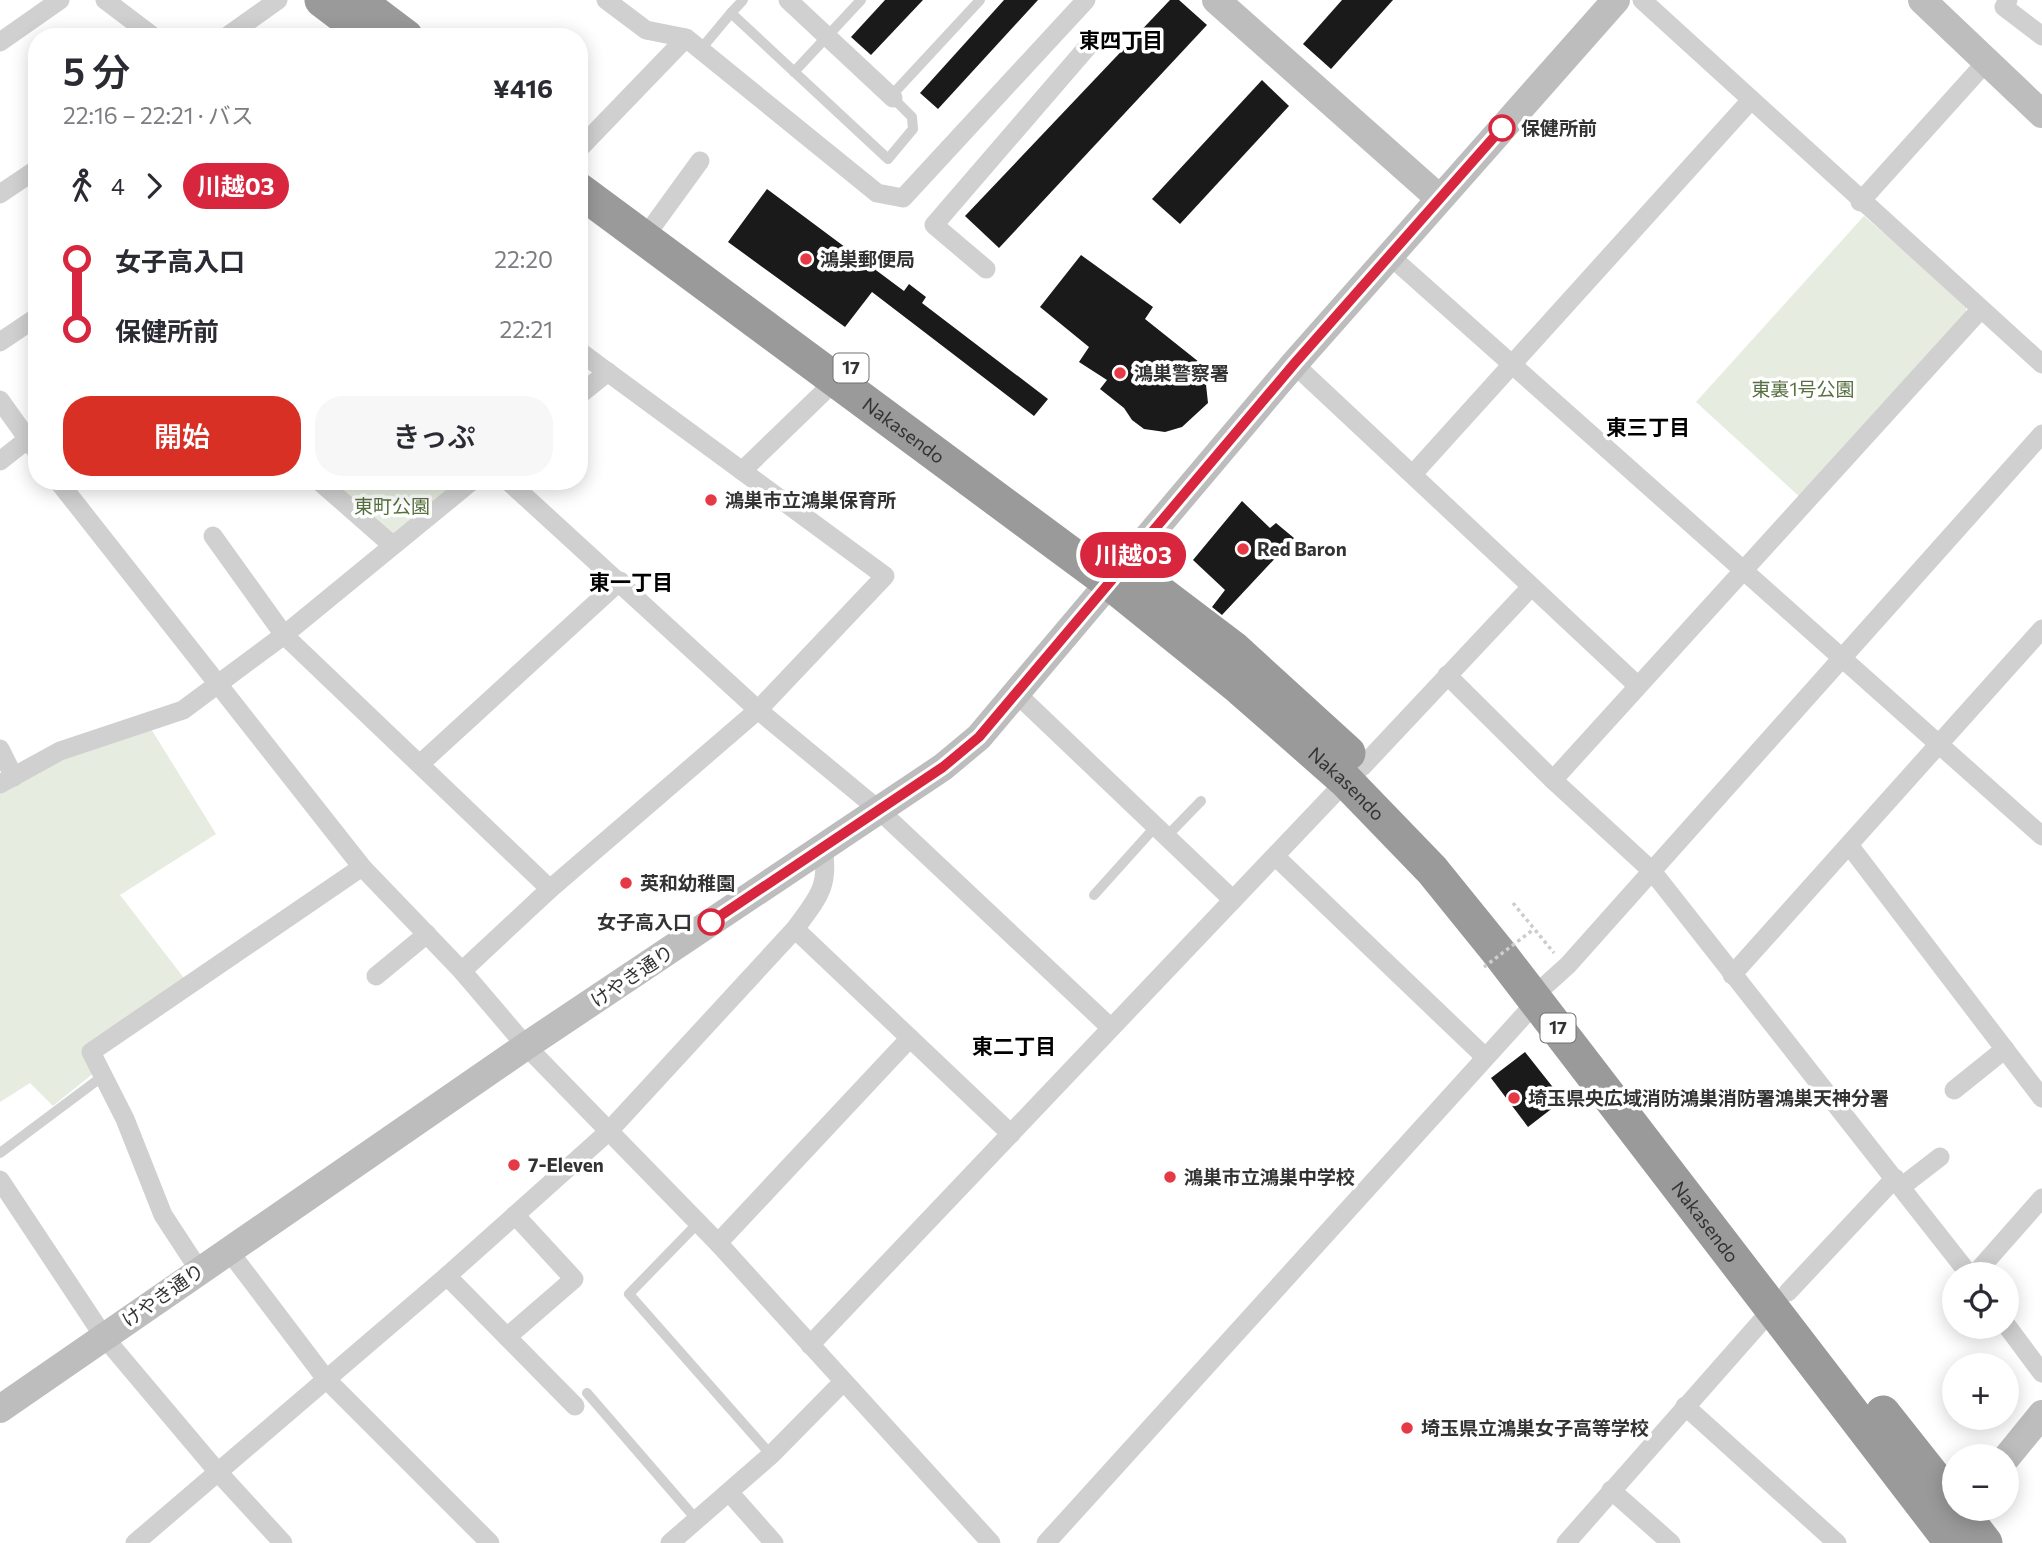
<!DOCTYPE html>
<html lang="ja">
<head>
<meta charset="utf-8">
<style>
	:root { --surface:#fff; --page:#f7f7f7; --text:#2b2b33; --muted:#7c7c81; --accent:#d93025 }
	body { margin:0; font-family:Commissioner,"Noto Sans JP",sans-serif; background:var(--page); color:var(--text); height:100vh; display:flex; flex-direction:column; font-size:26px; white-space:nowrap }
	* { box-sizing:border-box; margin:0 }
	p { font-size:23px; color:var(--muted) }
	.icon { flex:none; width:38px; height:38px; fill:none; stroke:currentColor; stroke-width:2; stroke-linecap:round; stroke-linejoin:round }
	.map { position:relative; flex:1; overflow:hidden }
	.sheet { position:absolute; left:28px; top:28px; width:560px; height:462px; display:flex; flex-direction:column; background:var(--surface); border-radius:28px; box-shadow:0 4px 18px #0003 }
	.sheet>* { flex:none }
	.badge { padding:0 14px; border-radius:23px; font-size:24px; line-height:46px }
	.tools { position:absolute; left:1942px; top:1262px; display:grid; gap:14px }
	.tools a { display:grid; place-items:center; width:77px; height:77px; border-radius:50%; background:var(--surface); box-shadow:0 4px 18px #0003; font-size:35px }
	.map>.badge { position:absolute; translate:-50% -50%; box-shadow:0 0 0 4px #fff }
	.legs { display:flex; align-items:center; gap:10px; height:77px; padding:0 35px; font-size:23px }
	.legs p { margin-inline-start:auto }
	.headline { display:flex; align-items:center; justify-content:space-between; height:119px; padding:0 35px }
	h1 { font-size:38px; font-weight:600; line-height:52px }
	.primary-button { display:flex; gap:14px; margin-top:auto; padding:14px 35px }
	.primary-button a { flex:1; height:80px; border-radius:28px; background:var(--accent); color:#fff; font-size:28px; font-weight:600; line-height:80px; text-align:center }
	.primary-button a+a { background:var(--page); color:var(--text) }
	ul { padding:0 35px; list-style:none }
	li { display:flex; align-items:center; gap:24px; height:70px; font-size:26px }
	li i { display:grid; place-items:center; width:10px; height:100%; margin:0 9px; background:currentColor }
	li i::after { content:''; width:18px; height:18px; margin:-9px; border:5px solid; border-radius:50%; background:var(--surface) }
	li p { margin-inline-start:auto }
	li:first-child i { background:linear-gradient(#0000 50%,currentColor 0) }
	li:last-child i { background:linear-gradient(currentColor 50%,#0000 0) }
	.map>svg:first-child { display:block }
	.green { fill:#e6ecdf }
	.building { fill:#1a1a1a }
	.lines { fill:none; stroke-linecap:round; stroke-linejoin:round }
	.path { stroke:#cdcdcd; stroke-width:3.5; stroke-dasharray:3.5 3.5; stroke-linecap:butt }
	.lane { stroke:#d0d0d0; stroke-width:10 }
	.street { stroke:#d0d0d0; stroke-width:19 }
	.secondary { stroke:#bdbdbd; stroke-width:28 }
	.highway { stroke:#9a9a9a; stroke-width:35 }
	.path-bridge { stroke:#cdcdcd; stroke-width:3.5; stroke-dasharray:3.5 3.5; stroke-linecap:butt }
	.line-1-casing { stroke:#fff; stroke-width:16 }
	.line-1 { stroke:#d7263d; stroke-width:10 }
	.stop-1-dot { fill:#fff; stroke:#d7263d; stroke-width:3.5 }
	.poi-dot { fill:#e63946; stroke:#fff; stroke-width:2.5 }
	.labels { text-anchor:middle; stroke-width:7; stroke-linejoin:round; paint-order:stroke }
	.shield { fill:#fff; stroke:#707070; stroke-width:2 }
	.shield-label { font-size:18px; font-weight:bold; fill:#333 }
	.stop-label { font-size:19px; font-weight:bold; fill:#333; stroke:#fff; text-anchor:start }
	.poi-label { font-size:19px; font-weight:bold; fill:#333; stroke:#fff; text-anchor:start }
	.park-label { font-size:19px; fill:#56703f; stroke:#fff }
	.street-label { font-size:19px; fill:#333; stroke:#fff }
	.neighbourhood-label { font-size:21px; font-weight:bold; fill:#000; stroke:#fff }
</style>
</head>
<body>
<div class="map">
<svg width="2042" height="1543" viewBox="0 0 2042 1543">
	<rect width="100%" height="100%" fill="#fff"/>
	<g class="green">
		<path d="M1864 216 1966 304V312L1801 498 1696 402Z"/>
		<path d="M330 481H468L395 534 386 533Z"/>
		<path d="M148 724 216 834 120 895 187 982 86 1056 96 1071 53 1106 30 1083 0 1102V784Z"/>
	</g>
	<g class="building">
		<path d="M885 0H923L871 55 851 37Z"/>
		<path d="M1004 0H1038L938 109 920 93Z"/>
		<path d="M1170 0H1179L1207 25 999 248 965 216Z"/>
		<path d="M1342 0H1393L1331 69 1303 44Z"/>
		<path d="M1262 80 1289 106 1180 224 1152 199Z"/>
		<path d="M767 189 904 291 909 284 926 297 922 303 1048 399 1034 416 872 292 845 327 728 242Z"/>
		<path d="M1081 255 1153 307 1145 319 1204 366 1208 403 1182 427 1165 432 1144 429 1132 420 1124 408 1100 389 1107 380 1079 362 1089 347 1040 307Z"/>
		<path d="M1242 501 1270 528 1276 523 1294 538 1222 615 1212 607 1225 590 1193 560Z"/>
		<path d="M1525 1052 1563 1100 1528 1127 1491 1078Z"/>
	</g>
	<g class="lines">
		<path class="path" d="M1513 903 1554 953"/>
		<g class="lane">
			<path d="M731 13 743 0"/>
			<path d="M701 49 731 13 888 159 913 129 912 117 891 96 980 0"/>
			<path d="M794 72 861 0"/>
			<path d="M1166 837 1201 801"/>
			<path d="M1094 895 1156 826"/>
			<path d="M0 1153 103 1076"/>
			<path d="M698 1223 629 1294 771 1455"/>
			<path d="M587 1393 696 1519"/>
		</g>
		<g class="street">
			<path d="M105 0 154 37"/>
			<path d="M606 0 646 30 686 38 877 193 903 198 1086 0"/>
			<path d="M788 0 893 98"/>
			<path d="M1642 0 2042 364"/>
			<path d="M2008 0 2004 7 2042 36"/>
			<path d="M226 37 278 0"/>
			<path d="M0 42 60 0"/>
			<path d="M579 149 686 38"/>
			<path d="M0 194 37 169"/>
			<path d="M1860 202 1987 61"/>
			<path d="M655 223 700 161"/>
			<path d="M1389 255 2042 836"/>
			<path d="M986 269 934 225 1090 44"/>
			<path d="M0 342 37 317"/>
			<path d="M1294 364 1638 686"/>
			<path d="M579 395 608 372"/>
			<path d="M0 400 37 452"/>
			<path d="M0 461 28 439"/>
			<path d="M742 471 836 380"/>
			<path d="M1413 474 1751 100"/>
			<path d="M58 481 362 867 462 971 526 1046 718 1243 991 1543"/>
			<path d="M319 481 392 545"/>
			<path d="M508 481 758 710 879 810 1111 1028"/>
			<path d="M213 536 284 635 550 889"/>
			<path d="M1447 675 1553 780 1652 871 1969 1274"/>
			<path d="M1018 695 1233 900"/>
			<path d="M0 749 14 777"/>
			<path d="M420 764 620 581"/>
			<path d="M1362 767 1531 587"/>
			<path d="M1553 780 1980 310"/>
			<path d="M0 784 60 751 183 710 284 635 472 481"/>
			<path d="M1849 845 2042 1098"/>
			<path d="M1275 856 1484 1056"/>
			<path d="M795 929 1011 1134"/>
			<path d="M462 971 550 889 758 710 885 576 579 351"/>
			<path d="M1732 975 2042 629"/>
			<path d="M376 976 427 934"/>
			<path d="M1547 984 1568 965 2042 434"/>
			<path d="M1954 1090 2005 1049"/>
			<path d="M0 1180 104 1337 217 1471 283 1543"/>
			<path d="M1901 1187 1940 1157"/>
			<path d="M718 1243 910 1038"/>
			<path d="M229 1251 326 1379 490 1543"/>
			<path d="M199 1270 163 1215 125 1119 91 1052 362 867"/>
			<path d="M1975 1274 2042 1198"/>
			<path d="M447 1276 575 1406"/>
			<path d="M1788 1292 1895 1178"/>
			<path d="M2007 1326 2042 1373"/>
			<path d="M507 1337 574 1279 515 1215"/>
			<path d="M810 1345 1346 781"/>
			<path d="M1685 1406 1837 1543"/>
			<path d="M1611 1490 1671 1543"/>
			<path d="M729 1492 774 1543"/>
			<path d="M135 1543 447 1276 608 1132 795 929C817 899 830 887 823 848"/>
			<path d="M670 1543 771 1455 843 1382"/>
			<path d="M1046 1543 1537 1001"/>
			<path d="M1566 1543 1774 1307"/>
		</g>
		<g class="secondary">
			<path d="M1216 0 1439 198"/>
			<path d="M1922 0 2042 114"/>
			<path d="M0 1409 526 1046 943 767 979 737 1294 364 1616 0"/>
			<path d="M2007 1457 2042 1414"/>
		</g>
		<g class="highway">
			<path d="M322 0 371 37"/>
			<path d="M357 0 406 37"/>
			<path id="s1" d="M579 190 1110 583 1240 688 1346 781 1432 870 1500 954 1952 1543"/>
			<path d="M1139 577 1234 649 1348 753"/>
			<path d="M1883 1413 1955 1504"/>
			<path d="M1958 1508 1985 1543"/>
		</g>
		<path class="path-bridge" d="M1484 967 1534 929"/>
	</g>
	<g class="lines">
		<defs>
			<path id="line-1" d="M711 922 943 767 979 737 1294 364 1502 128"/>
		</defs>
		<use href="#line-1" class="line-1-casing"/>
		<use href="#line-1" class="line-1"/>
	</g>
	<g class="stop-1-dot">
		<circle cx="1502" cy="128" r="12"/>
		<circle cx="711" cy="922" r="12"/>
	</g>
	<g class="poi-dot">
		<circle cx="806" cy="259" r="7"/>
		<circle cx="1120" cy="373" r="7"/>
		<circle cx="711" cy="500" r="7"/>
		<circle cx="1243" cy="549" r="7"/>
		<circle cx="626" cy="883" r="7"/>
		<circle cx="1514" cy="1098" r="7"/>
		<circle cx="514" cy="1165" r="7"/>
		<circle cx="1170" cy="1177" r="7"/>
		<circle cx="1407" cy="1428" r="7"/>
	</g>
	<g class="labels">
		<g class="shield">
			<rect x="833.5" y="353.5" width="35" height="29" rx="5"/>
			<rect x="1540.5" y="1013.5" width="35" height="29" rx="5"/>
		</g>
		<g class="shield-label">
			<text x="851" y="374">17</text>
			<text x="1558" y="1034">17</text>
		</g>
		<g class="stop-label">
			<text x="1521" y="135">保健所前</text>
			<text x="692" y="929" text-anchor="end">女子高入口</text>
		</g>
		<g class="poi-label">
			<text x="820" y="266">鴻巣郵便局</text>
			<text x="1134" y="380">鴻巣警察署</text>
			<text x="725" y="507">鴻巣市立鴻巣保育所</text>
			<text x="1257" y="556">Red Baron</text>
			<text x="640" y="890">英和幼稚園</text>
			<text x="1528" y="1105">埼玉県央広域消防鴻巣消防署鴻巣天神分署</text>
			<text x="528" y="1172">7-Eleven</text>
			<text x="1184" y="1184">鴻巣市立鴻巣中学校</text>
			<text x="1421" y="1435">埼玉県立鴻巣女子高等学校</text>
		</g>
		<g class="park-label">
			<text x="1803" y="396">東裏1号公園</text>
			<text x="392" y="513">東町公園</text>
		</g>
		<g class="street-label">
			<text dy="7" stroke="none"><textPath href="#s1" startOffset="404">Nakasendo</textPath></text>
			<text dy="7" stroke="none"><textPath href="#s1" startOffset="971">Nakasendo</textPath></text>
			<text transform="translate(632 976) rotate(-34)" y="7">けやき通り</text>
			<text dy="7" stroke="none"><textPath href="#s1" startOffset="1538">Nakasendo</textPath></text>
			<text transform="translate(163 1295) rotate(-35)" y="7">けやき通り</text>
		</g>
		<g class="neighbourhood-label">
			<text x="1121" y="48">東四丁目</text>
			<text x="1648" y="435">東三丁目</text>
			<text x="631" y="590">東一丁目</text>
			<text x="1014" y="1054">東二丁目</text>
		</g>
	</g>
</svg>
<div class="tools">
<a><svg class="icon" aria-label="locate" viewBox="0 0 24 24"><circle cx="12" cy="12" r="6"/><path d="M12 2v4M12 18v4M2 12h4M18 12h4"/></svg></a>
<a>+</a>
<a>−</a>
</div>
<b class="badge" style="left:1133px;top:555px;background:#d7263d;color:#fff">川越03</b>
<section class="sheet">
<div class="headline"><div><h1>5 分</h1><p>22:16 – 22:21 · バス</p></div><b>¥416</b></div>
<div class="legs"><svg class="icon" aria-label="walk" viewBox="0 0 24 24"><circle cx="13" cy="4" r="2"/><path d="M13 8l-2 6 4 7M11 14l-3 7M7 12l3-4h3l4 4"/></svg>4<svg class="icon" aria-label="forward" viewBox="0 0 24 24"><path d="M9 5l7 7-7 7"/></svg><b class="badge" style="background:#d7263d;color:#fff">川越03</b></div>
<ul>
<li><i style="color:#d7263d"></i><b>女子高入口</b><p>22:20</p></li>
<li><i style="color:#d7263d"></i><b>保健所前</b><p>22:21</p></li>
</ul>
<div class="primary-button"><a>開始</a><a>きっぷ</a></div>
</section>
</div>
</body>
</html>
